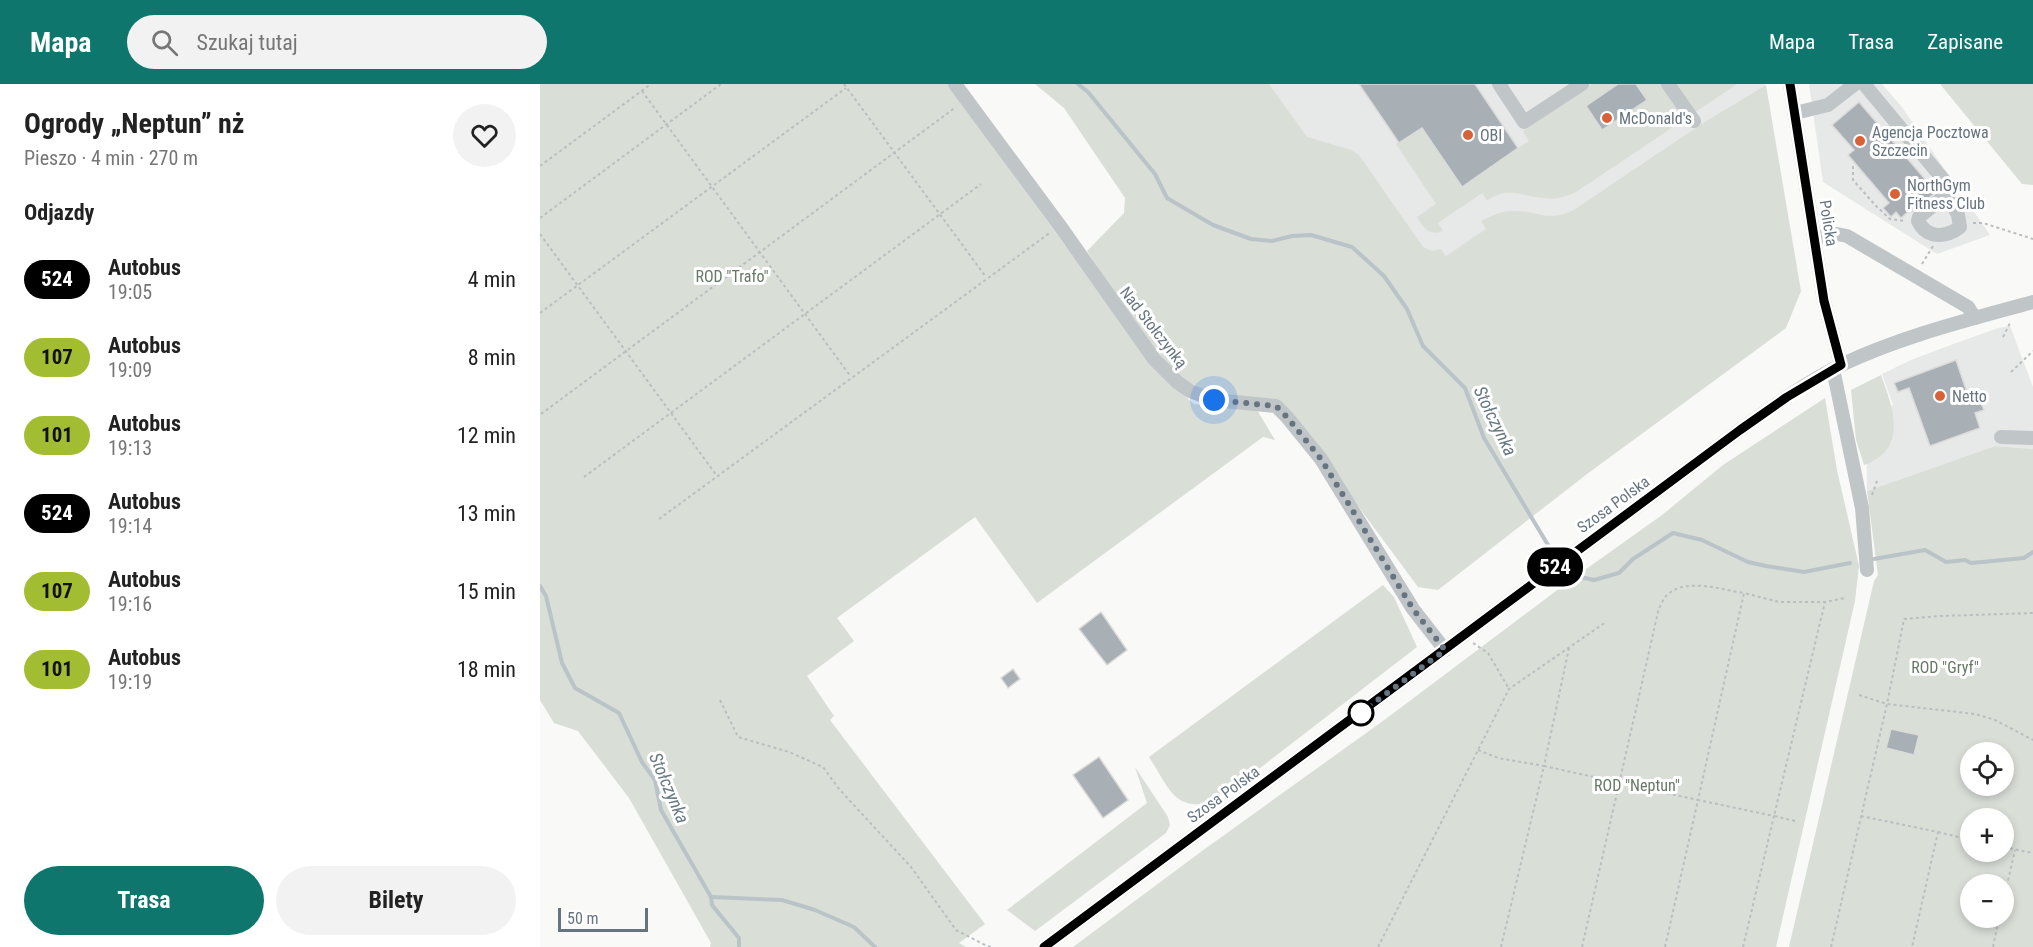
<!DOCTYPE html>
<html lang="pl">
<head>
<meta charset="utf-8">
<style>
	:root { --surface:#fff; --page:#f2f2f2; --text:#222; --muted:#767676; --accent:#0f766e }
	body { margin:0; font-family:"Roboto Condensed",sans-serif; background:var(--page); color:var(--text); height:100vh; display:flex; flex-direction:column; font-size:22px; white-space:nowrap }
	* { box-sizing:border-box; margin:0 }
	p { font-size:20px; color:var(--muted) }
	.icon { flex:none; width:33px; height:33px; fill:none; stroke:currentColor; stroke-width:2; stroke-linecap:round; stroke-linejoin:round }
	.map { position:relative; flex:1; overflow:hidden }
	.details { display:flex; flex-direction:column; background:var(--surface); width:540px }
	.details>* { flex:none }
	.badge { padding:0 12px; border-radius:20px; font-size:21px; line-height:39px }
	.buttons { position:absolute; left:1420px; top:658px; display:grid; gap:12px }
	.buttons a { display:grid; place-items:center; width:54px; height:54px; border-radius:50%; background:var(--surface); box-shadow:0 3px 9px #0003; font-size:30px }
	.scale { position:absolute; left:18px; bottom:15px; width:90px; box-sizing:border-box; padding-left:6px; border:3px solid #667480; border-top:0; font-size:16px; line-height:21px; white-space:nowrap; color:#667480; -webkit-text-stroke:4px #fff; paint-order:stroke }
	.you { position:absolute; width:30px; height:30px; margin:-15px; border:4px solid #fff; border-radius:50%; background:#1a73e8; box-shadow:0 0 0 9px #1a73e833 }
	.map>.badge { position:absolute; translate:-50% -50%; box-shadow:0 0 0 3px #fff }
	h2 { padding:0 24px; font-size:22px; line-height:54px }
	.round { display:grid; place-items:center; flex:none; width:63px; height:63px; border-radius:32px; background:var(--page) }
	.summary { display:flex; align-items:center; justify-content:space-between; height:102px; padding:0 24px }
	h1 { font-size:28px; font-weight:700; line-height:45px }
	.cta { display:flex; gap:12px; margin-top:auto; padding:12px 24px }
	.cta a { flex:1; height:69px; border-radius:36px; background:var(--accent); color:#fff; font-size:24px; font-weight:700; line-height:69px; text-align:center }
	.cta a+a { background:var(--page); color:var(--text) }
	ul { padding:0; list-style:none }
	li { display:flex; align-items:center; gap:18px; height:78px; padding:0 24px }
	li div { flex:1 }
	li b { display:block; font-size:22px }
	li em { font-style:normal }
	li .badge { min-width:66px; font-weight:700; text-align:center }
	header { display:flex; align-items:center; gap:36px; box-sizing:border-box; height:84px; padding:0 30px; background:var(--accent); color:#fff }
	header strong { font-size:28px }
	nav { display:flex; gap:33px; margin-inline-start:auto; font-size:21px }
	.search { width:420px; height:54px; background:var(--page); display:flex; align-items:center; gap:15px; box-sizing:border-box; padding:0 21px; border-radius:33px; color:var(--muted); font-size:22px }
	main { display:flex; flex:1; min-height:0 }
	.map>svg:first-child { display:block }
	.built { fill:#e7e8e8 }
	.green { fill:#d9ded7; fill-rule:evenodd }
	.lines { fill:none; stroke-linecap:round; stroke-linejoin:round }
	.stream { stroke:#bac4c8; stroke-width:4 }
	.building { fill:#a8b0b6; stroke:#dbdbd9; stroke-width:1.5 }
	.path { stroke:#bbbec0; stroke-width:2; stroke-dasharray:3 3; stroke-linecap:butt }
	.minor { stroke:#c0c5c8; stroke-width:14 }
	.line-casing { stroke:#fff; stroke-width:14 }
	.line { stroke:#000; stroke-width:9 }
	.walk { stroke:#667480; stroke-width:6; stroke-dasharray:0 10.8 }
	.poi-dot { fill:#d86238; stroke:#fff; stroke-width:2 }
	.stop-dot { fill:#fff; stroke:#000; stroke-width:3 }
	.labels { text-anchor:middle; stroke-width:6; stroke-linejoin:round; paint-order:stroke }
	.poi-label { font-size:16px; fill:#667480; stroke:#fff; text-anchor:start }
	.street-label { font-size:16px; fill:#667480; stroke:#fff }
	.park-label { font-size:16px; fill:#677965; stroke:#fff }
	.water-label { font-size:18px; font-style:italic; fill:#677981; stroke:#fff }
</style>
</head>
<body>
<header>
<strong>Mapa</strong>
<div class="search"><svg class="icon" aria-label="search" viewBox="0 0 24 24"><circle cx="10" cy="10" r="6"/><path d="M15 15l6 6"/></svg>Szukaj tutaj</div>
<nav><a>Mapa</a><a>Trasa</a><a>Zapisane</a></nav>
</header>
<main>
<section class="details">
<div class="summary"><div><h1>Ogrody „Neptun” nż</h1><p>Pieszo · 4 min · 270 m</p></div><a class="round"><svg class="icon" aria-label="heart" viewBox="0 0 24 24"><path d="M12 20l-8-8c-3-5 5-10 8-4 3-6 11-1 8 4z"/></svg></a></div>
<h2>Odjazdy</h2>
<ul>
<li><span class="badge" style="background:#000;color:#fff">524</span><div><b>Autobus</b><p>19:05</p></div><em>4 min</em></li>
<li><span class="badge" style="background:#a2bd31;color:#111">107</span><div><b>Autobus</b><p>19:09</p></div><em>8 min</em></li>
<li><span class="badge" style="background:#a2bd31;color:#111">101</span><div><b>Autobus</b><p>19:13</p></div><em>12 min</em></li>
<li><span class="badge" style="background:#000;color:#fff">524</span><div><b>Autobus</b><p>19:14</p></div><em>13 min</em></li>
<li><span class="badge" style="background:#a2bd31;color:#111">107</span><div><b>Autobus</b><p>19:16</p></div><em>15 min</em></li>
<li><span class="badge" style="background:#a2bd31;color:#111">101</span><div><b>Autobus</b><p>19:19</p></div><em>18 min</em></li>
</ul>
<div class="cta"><a>Trasa</a><a>Bilety</a></div>
</section>
<div class="map">
<svg width="1493" height="863" viewBox="0 0 1493 863">
	<rect width="100%" height="100%" fill="#f9f9f7"/>
	<g class="built">
		<path d="M716 0H1225L1230 24 917 220 754 58Z"/>
		<path d="M1269 0H1342L1361 22 1450 151 1397 170 1283 98Z"/>
		<path d="M1470 242 1493 303V365L1455 362 1327 407 1326 333 1353 321 1342 290 1371 276 1419 258 1458 244Z"/>
	</g>
	<g class="green">
		<path d="M0 0H408L582 240 627 296 654 320 717 326 735 356 723 353 497 519 435 433 297 534 314 557 267 592 294 632 290 636 445 840 419 859 426 863H170L171 859 89 714 38 647 14 639 0 616Z"/>
		<path d="M495 0H729L767 53 811 66 819 71 883 163 892 167 901 165 906 172 946 145 941 137C951 132 961 127 973 127 999 126 1006 139 1034 126L1160 41 1226 1 1261 207 1246 244 1047 390 898 506 878 503 747 326 736 316 674 309 642 296 600 248 547 167 584 129 585 114 524 24Z"/>
		<path d="M1052 0H1197L1036 108C1025 113 1015 116 1003 114 978 112 972 102 947 116L942 109 898 139 903 147C888 152 884 144 877 133L896 120 856 60 882 44 922 102 989 57 983 47Z"/>
		<path d="M1400 0H1493V101L1482 100Z"/>
		<path d="M1341 291C1353 324 1369 365 1324 381L1316 356 1311 306Z"/>
		<path d="M1285 314 1297 386 1319 482 1315 517 1236 863H533L662 767 847 634 1028 498 1122 431 1183 381Z"/>
		<path d="M1455 362 1493 365V863H1249L1334 497 1338 491 1327 407ZM1431 669H1464V702H1431ZM1431 735H1464V768H1431ZM1431 801H1464V834H1431Z"/>
		<path d="M843 501 854 513 877 563 676 718C633 728 630 705 609 673Z"/>
		<path d="M595 683 628 733 630 741 626 749 495 847 467 826 607 719Z"/>
	</g>
	<g class="lines">
		<g class="stream">
			<path d="M538 0 548 8 615 90 627 114 673 141 711 155 732 157 752 152 771 151 812 163 844 192 867 225 883 262 925 304 944 354 1008 461"/>
			<path d="M1334 475 1385 466 1406 478 1425 476 1431 479 1484 474 1493 468"/>
			<path d="M1040 493 1054 496 1079 489 1093 475 1133 449 1162 456 1208 478 1226 482 1264 488 1310 479"/>
			<path d="M0 502 6 512 22 579 35 604 79 629 102 678 115 696 121 726 171 813 172 821 199 854V863"/>
			<path d="M172 813 242 816 275 826 314 843 335 863"/>
		</g>
	</g>
	<g class="building">
		<path d="M819 0H935L978 64 922 103 882 44 859 59Z"/>
		<path d="M1078 0H1096L1107 16 1062 46 1046 22Z"/>
		<path d="M1319 18 1396 108 1372 128 1370 126 1361 134 1356 128 1351 133 1343 124 1349 119 1308 71 1314 66 1292 41Z"/>
		<path d="M1416 276 1431 320 1440 317 1444 326 1435 329 1440 344 1390 362 1369 304 1358 308 1354 299Z"/>
		<path d="M561 528 587 566 567 581 539 545Z"/>
		<path d="M473 585 480 595 468 604 461 594Z"/>
		<path d="M1351 645 1379 651 1374 671 1346 664Z"/>
		<path d="M559 673 588 716 563 734 533 691Z"/>
	</g>
	<g class="lines">
		<g class="path">
			<path d="M304 0 446 193"/>
			<path d="M102 7 311 293"/>
			<path d="M0 82 111 0"/>
			<path d="M1313 82V96L1336 122 1350 135 1366 137"/>
			<path d="M0 134 181 0"/>
			<path d="M1433 139H1443L1493 155"/>
			<path d="M0 150 177 392"/>
			<path d="M1382 180 1393 162"/>
			<path d="M0 229 306 4"/>
			<path d="M1463 253 1471 237"/>
			<path d="M1471 288 1493 267"/>
			<path d="M1 330 416 23"/>
			<path d="M44 393 441 100"/>
			<path d="M1332 411 1338 394"/>
			<path d="M119 435 511 148"/>
			<path d="M933 559 948 569 969 605"/>
			<path d="M1319 611 1347 620 1435 630 1455 636 1493 656"/>
			<path d="M180 616 198 653 249 668 283 683 299 705 371 783 416 846 447 862 452 863"/>
			<path d="M938 666 958 674 1004 682 1029 564"/>
			<path d="M1321 732 1398 748 1372 863"/>
			<path d="M1255 737 1234 732 1285 518"/>
			<path d="M1398 748 1431 756"/>
			<path d="M1464 763 1493 769"/>
			<path d="M1464 814 1475 766"/>
			<path d="M838 863 969 605 1066 538"/>
			<path d="M961 863 1004 682 1158 716 1204 509 1239 518H1285L1305 514"/>
			<path d="M1042 863 1118 528C1120 522 1123 515 1127 511 1146 493 1182 506 1204 509"/>
			<path d="M1125 863 1158 716 1234 732 1203 863"/>
			<path d="M1291 863 1347 620 1364 535 1400 532 1493 529"/>
			<path d="M1453 863 1459 834"/>
		</g>
		<g class="minor">
			<path d="M415 0 520 142 614 275 637 298 650 307 674 316 736 322 747 333 781 375 873 525 905 566"/>
			<path d="M959 0 984 38 1042 0"/>
			<path d="M1128 0 1154 37"/>
			<path d="M1250 0 1284 217 1301 281"/>
			<path d="M1324 0 1412 106 1379 133 1378 137C1387 155 1406 154 1420 143L1418 131 1407 111"/>
			<path d="M1255 29 1288 21 1315 0"/>
			<path d="M1274 154 1297 150 1307 152 1428 223 1435 234"/>
			<path d="M1293 285 1322 424 1327 486"/>
			<path d="M1461 353 1493 354"/>
			<path d="M504 863 1200 346C1232 323 1265 299 1301 281 1362 252 1428 236 1493 218"/>
		</g>
	</g>
	<g class="lines">
		<defs>
			<path id="line" d="M504 863 1200 346 1247 313 1301 281 1284 217 1250 0"/>
		</defs>
		<use href="#line" class="line-casing"/>
		<use href="#line" class="line"/>
		<path class="walk" d="M674 316 736 322 747 333 781 375 873 525 905 566 815 633 821 629"/>
	</g>
	<g class="poi-dot">
		<circle cx="1067" cy="34" r="6"/>
		<circle cx="928" cy="51" r="6"/>
		<circle cx="1320" cy="57" r="6"/>
		<circle cx="1355" cy="110" r="6"/>
		<circle cx="1400" cy="312" r="6"/>
	</g>
	<circle class="stop-dot" cx="821" cy="629" r="12"/>
	<g class="labels">
		<g class="poi-label">
			<text x="1079" y="40">McDonald's</text>
			<text x="1332" y="54">Agencja Pocztowa<tspan x="1332" dy="18">Szczecin</tspan></text>
			<text x="940" y="57">OBI</text>
			<text x="1367" y="107">NorthGym<tspan x="1367" dy="18">Fitness Club</tspan></text>
			<text x="1412" y="318">Netto</text>
		</g>
		<g class="street-label">
			<text transform="translate(1289 139) rotate(81)" y="6">Policka</text>
			<text transform="translate(614 243) rotate(52)" y="6">Nad Stołczynką</text>
			<text transform="translate(1073 420) rotate(-36)" y="6">Szosa Polska</text>
			<text transform="translate(683 710) rotate(-36)" y="6">Szosa Polska</text>
		</g>
		<g class="park-label">
			<text x="192" y="198">ROD "Trafo"</text>
			<text x="1405" y="589">ROD "Gryf"</text>
			<text x="1097" y="707">ROD "Neptun"</text>
		</g>
		<g class="water-label">
			<text transform="translate(955 337) rotate(64)" y="6">Stołczynka</text>
			<text transform="translate(129 704) rotate(67)" y="6">Stołczynka</text>
		</g>
	</g>
</svg>
<div class="buttons">
<a><svg class="icon" aria-label="locate" viewBox="0 0 24 24"><circle cx="12" cy="12" r="6"/><path d="M12 2v4M12 18v4M2 12h4M18 12h4"/></svg></a>
<a>+</a>
<a>−</a>
</div>
<div class="scale">50 m</div>
<div class="you" style="left:674px;top:316px"></div>
<b class="badge" style="left:1015px;top:483px;background:#000;color:#fff">524</b>
</div>
</main>
</body>
</html>
